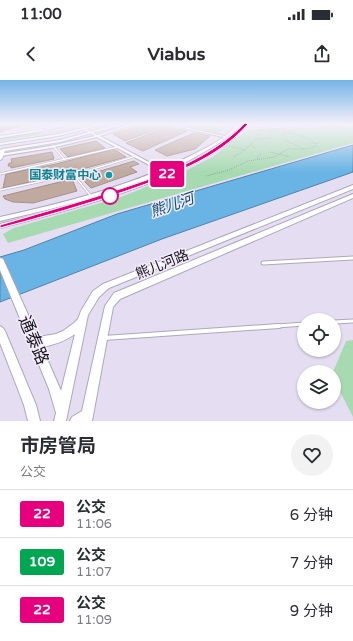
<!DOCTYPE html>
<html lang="zh">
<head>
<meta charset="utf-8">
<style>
	:root { --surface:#fff; --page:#f2f2f3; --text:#2b2b33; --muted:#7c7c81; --line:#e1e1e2 }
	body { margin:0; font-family:"Varela Round","Noto Sans SC",sans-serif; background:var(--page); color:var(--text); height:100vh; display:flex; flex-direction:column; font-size:15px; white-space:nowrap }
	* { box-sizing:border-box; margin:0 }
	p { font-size:13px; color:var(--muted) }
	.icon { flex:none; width:22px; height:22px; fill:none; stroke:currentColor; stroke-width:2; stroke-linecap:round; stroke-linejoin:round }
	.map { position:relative; height:341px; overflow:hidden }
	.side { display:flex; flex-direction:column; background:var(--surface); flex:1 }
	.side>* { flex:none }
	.badge { padding:0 8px; border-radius:3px; font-size:14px; line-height:26px }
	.tools { position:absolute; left:297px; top:233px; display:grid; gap:8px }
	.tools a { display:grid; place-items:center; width:44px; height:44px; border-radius:50%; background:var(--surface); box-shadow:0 1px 3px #0004; font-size:20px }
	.map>.badge { position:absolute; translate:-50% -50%; box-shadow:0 0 0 2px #fff }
	.round { display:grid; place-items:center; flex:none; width:42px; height:42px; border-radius:21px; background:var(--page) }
	.overview { display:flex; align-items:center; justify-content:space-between; height:68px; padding:0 20px }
	h1 { font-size:19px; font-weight:700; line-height:30px }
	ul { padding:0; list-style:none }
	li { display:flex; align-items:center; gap:12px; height:48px; padding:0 20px; border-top:1px solid var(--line) }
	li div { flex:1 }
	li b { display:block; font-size:15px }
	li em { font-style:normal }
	li .badge { min-width:44px; font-weight:700; text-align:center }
	.status { display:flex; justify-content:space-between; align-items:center; height:28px; padding:0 20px; background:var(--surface); direction:ltr }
	.status svg { height:11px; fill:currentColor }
	header { display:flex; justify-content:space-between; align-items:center; height:52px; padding:0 20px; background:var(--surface); font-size:18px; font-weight:700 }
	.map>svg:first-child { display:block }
	.green { fill:#a8dab2 }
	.water { fill:#6ab4e5; stroke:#5083a8 }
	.building { fill:#c0aaa0; stroke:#a79288 }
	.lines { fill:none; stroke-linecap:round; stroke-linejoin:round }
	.service-far2-casing { stroke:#afa7bb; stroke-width:2.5 }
	.service-far1-casing { stroke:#afa7bb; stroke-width:5 }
	.service-casing { stroke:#afa7bb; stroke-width:6 }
	.minor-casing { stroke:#afa7bb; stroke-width:2.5 }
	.tertiary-casing { stroke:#afa7bb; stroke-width:2 }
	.secondary-casing { stroke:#afa7bb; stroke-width:2 }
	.path { stroke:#7b7684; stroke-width:1; stroke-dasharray:0.5 1.5; stroke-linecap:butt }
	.service-far2 { stroke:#fff; stroke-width:1.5 }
	.service-far1 { stroke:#fff; stroke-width:3 }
	.service { stroke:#fff; stroke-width:4 }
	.minor { fill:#fff; fill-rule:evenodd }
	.tertiary { fill:#fff; fill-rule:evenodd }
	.secondary { fill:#fff; fill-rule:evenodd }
	.line { fill:#e6007e; stroke:#fff }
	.culture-dot { fill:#0f9aa8; stroke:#f1ebfc; stroke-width:1.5 }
	.stop-dot { fill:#fff; stroke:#e6007e; stroke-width:2 }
	.labels { text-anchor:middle; stroke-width:3; stroke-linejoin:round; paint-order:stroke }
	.far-culture-label { font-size:12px; font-weight:bold; fill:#0d838f; stroke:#f1ebfc; text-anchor:end }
	.street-label { font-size:14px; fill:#151219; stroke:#f1ebfc }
	.water-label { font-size:15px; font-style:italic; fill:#104a6b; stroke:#f1ebfc }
	.near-street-label { font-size:17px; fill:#151219; stroke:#f1ebfc }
</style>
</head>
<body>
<div class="status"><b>11:00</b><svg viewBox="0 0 49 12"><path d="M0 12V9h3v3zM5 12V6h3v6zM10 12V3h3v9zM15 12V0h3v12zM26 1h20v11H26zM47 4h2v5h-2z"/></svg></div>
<header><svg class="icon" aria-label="back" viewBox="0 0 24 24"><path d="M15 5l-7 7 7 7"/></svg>Viabus<svg class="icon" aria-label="share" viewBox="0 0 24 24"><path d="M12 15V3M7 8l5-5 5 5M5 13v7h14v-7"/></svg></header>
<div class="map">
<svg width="353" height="341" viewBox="0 0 353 341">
	<rect width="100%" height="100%" fill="#e5ddf2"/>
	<g class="green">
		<path d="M174 44H212L226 47 220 52 215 53Z"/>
		<path d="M334 44H353V63L8 163 3 154 14 148 121 117 183 92 214 76 248 49 310 48Z"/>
		<path d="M74 47 76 49 68 50 0 61V57L38 52 40 54Z"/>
		<path d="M353 260V337L334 300 333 292 346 261Z"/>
	</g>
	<path class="water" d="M353 65V92L162 159 0 222V177L24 170 117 134Z"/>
	<g class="building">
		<path d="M0 44H33L0 50Z"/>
		<path d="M0 44H35V46H27L24 48H17L12 51 6 50 0 52Z"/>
		<path d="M144 44 165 46 125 61 113 54Z"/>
		<path d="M167 47 187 51 143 71 126 63Z"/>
		<path d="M194 53 210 56 195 69 167 76 155 70Z"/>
		<path d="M96 61 105 68 68 77 60 69Z"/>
		<path d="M114 69 126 77 61 95 3 108 6 94 56 84Z"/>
		<path d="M52 72 54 79 11 88V86H8L9 83H12L11 79Z"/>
		<path d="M134 81 139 84 130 87 137 92 91 108 80 97Z"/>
		<path d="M72 99 77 111 33 123 13 122 5 119 3 116Z"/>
	</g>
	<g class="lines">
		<defs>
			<g id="service-far2">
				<path d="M4 52 39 44"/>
				<path d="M0 54 66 44"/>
				<path d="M53 66 65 80"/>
				<path d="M0 94 118 67"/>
				<path d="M74 95 90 115"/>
				<path d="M0 110 80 93 136 76"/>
			</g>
			<g id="service-far1">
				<path d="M263 183 353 178"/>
				<path d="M334 242 353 241"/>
				<path d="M264 247 304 244"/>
			</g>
			<path id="service" d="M104 258 279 246"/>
			<g id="minor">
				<path d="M68 44H73L42 51 41 50Z"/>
				<path d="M74 44H77L97 55 131 44H134L100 56 171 94 168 95 97 57 51 68 0 76V74L51 66 95 56Z"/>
				<path d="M165 44H170L234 58 233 59Z"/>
			</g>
			<g id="tertiary">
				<path d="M100 44H106L58 56 0 65V63L58 54Z"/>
				<path d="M118 44H124L60 62 5 71 2 79 0 80V70L2 69 60 60Z"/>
				<path d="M237 44H241C230 58 214 66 199 75 138 109 68 125 0 141V137C68 122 136 105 198 72 212 65 227 57 237 44Z"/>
				<path d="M244 44H248C242 50 235 58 228 63 205 80 178 92 152 102 103 121 51 135 0 148V144C62 129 124 113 182 86 197 79 214 71 227 61 233 56 238 50 244 44Z"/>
				<path d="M42 49 43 51 0 58V56Z"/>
				<path d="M353 105V109L109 208 99 217 88 235 66 341H54L56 333 49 309 0 190V178L3 179 4 181 38 257 56 254 63 251 74 243 78 239 81 231 93 211 103 204ZM75 254 61 311 42 267C54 265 65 261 75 254Z"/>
				<path d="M353 114V118L120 219 113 227 92 341H70L72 337 82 331 105 226 114 213Z"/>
				<path d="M0 246 3 248 5 251 36 325 40 341H28L24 325 0 263Z"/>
			</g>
			<path id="secondary" d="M227 44 276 46 324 44 276 48Z"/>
		</defs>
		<use href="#service-far2" class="service-far2-casing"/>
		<use href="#service-far1" class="service-far1-casing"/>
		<use href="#service" class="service-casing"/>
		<use href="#minor" class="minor-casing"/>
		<use href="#tertiary" class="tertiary-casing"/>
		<use href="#secondary" class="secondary-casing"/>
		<g class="path">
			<path d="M326 46 338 44"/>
			<path d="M259 50 272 51"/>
			<path d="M282 56 289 52"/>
			<path d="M257 59 271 58"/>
			<path d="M285 60 304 69"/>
			<path d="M250 65 256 68"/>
			<path d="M229 66 245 70"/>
			<path d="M270 72 291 77"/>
			<path d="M234 77 252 64 261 51"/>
			<path d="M257 79 261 73"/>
			<path d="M206 96 229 90 248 81 274 77 288 69H307L316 66 315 63 305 57 283 51"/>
		</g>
		<use href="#service-far2" class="service-far2"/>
		<use href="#service-far1" class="service-far1"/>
		<use href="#service" class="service"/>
		<use href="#minor" class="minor"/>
		<use href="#tertiary" class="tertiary"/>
		<use href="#secondary" class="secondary"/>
	</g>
	<linearGradient id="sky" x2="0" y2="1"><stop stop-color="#75b4e7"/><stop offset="0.48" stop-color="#f3f0f9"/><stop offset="1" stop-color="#f3f0f9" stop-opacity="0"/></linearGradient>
	<rect width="353" height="92" fill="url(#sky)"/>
	<path class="line" d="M245 43 248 44C218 79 169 96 126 111 84 125 43 137 0 148V145C40 133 81 122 123 108 166 94 212 77 245 43Z"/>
	<circle class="culture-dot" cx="109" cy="95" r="4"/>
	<circle class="stop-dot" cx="110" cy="116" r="8"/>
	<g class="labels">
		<g class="far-culture-label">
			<text x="101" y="99">国泰财富中心</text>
		</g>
		<g class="street-label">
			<text transform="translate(162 184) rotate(-22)" y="5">熊儿河路</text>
		</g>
		<g class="water-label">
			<text transform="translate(172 125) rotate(-19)" y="5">熊儿河</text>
		</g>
		<g class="near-street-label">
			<text transform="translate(34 260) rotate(67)" y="6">通泰路</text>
		</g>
	</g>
</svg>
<div class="tools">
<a><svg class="icon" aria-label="locate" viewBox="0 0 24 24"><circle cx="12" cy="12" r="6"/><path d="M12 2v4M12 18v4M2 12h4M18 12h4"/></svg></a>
<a><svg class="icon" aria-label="layers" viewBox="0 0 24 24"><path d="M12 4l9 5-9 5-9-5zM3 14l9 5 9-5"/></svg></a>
</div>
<b class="badge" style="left:167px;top:94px;background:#e6007e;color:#fff">22</b>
</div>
<section class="side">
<div class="overview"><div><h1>市房管局</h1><p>公交</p></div><a class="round"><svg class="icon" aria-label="heart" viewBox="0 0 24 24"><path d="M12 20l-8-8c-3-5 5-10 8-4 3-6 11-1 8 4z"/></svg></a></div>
<ul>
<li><span class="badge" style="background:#e6007e;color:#fff">22</span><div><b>公交</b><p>11:06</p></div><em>6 分钟</em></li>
<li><span class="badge" style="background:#00a651;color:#fff">109</span><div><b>公交</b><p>11:07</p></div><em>7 分钟</em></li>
<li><span class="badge" style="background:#e6007e;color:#fff">22</span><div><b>公交</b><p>11:09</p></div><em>9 分钟</em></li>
</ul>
</section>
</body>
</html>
